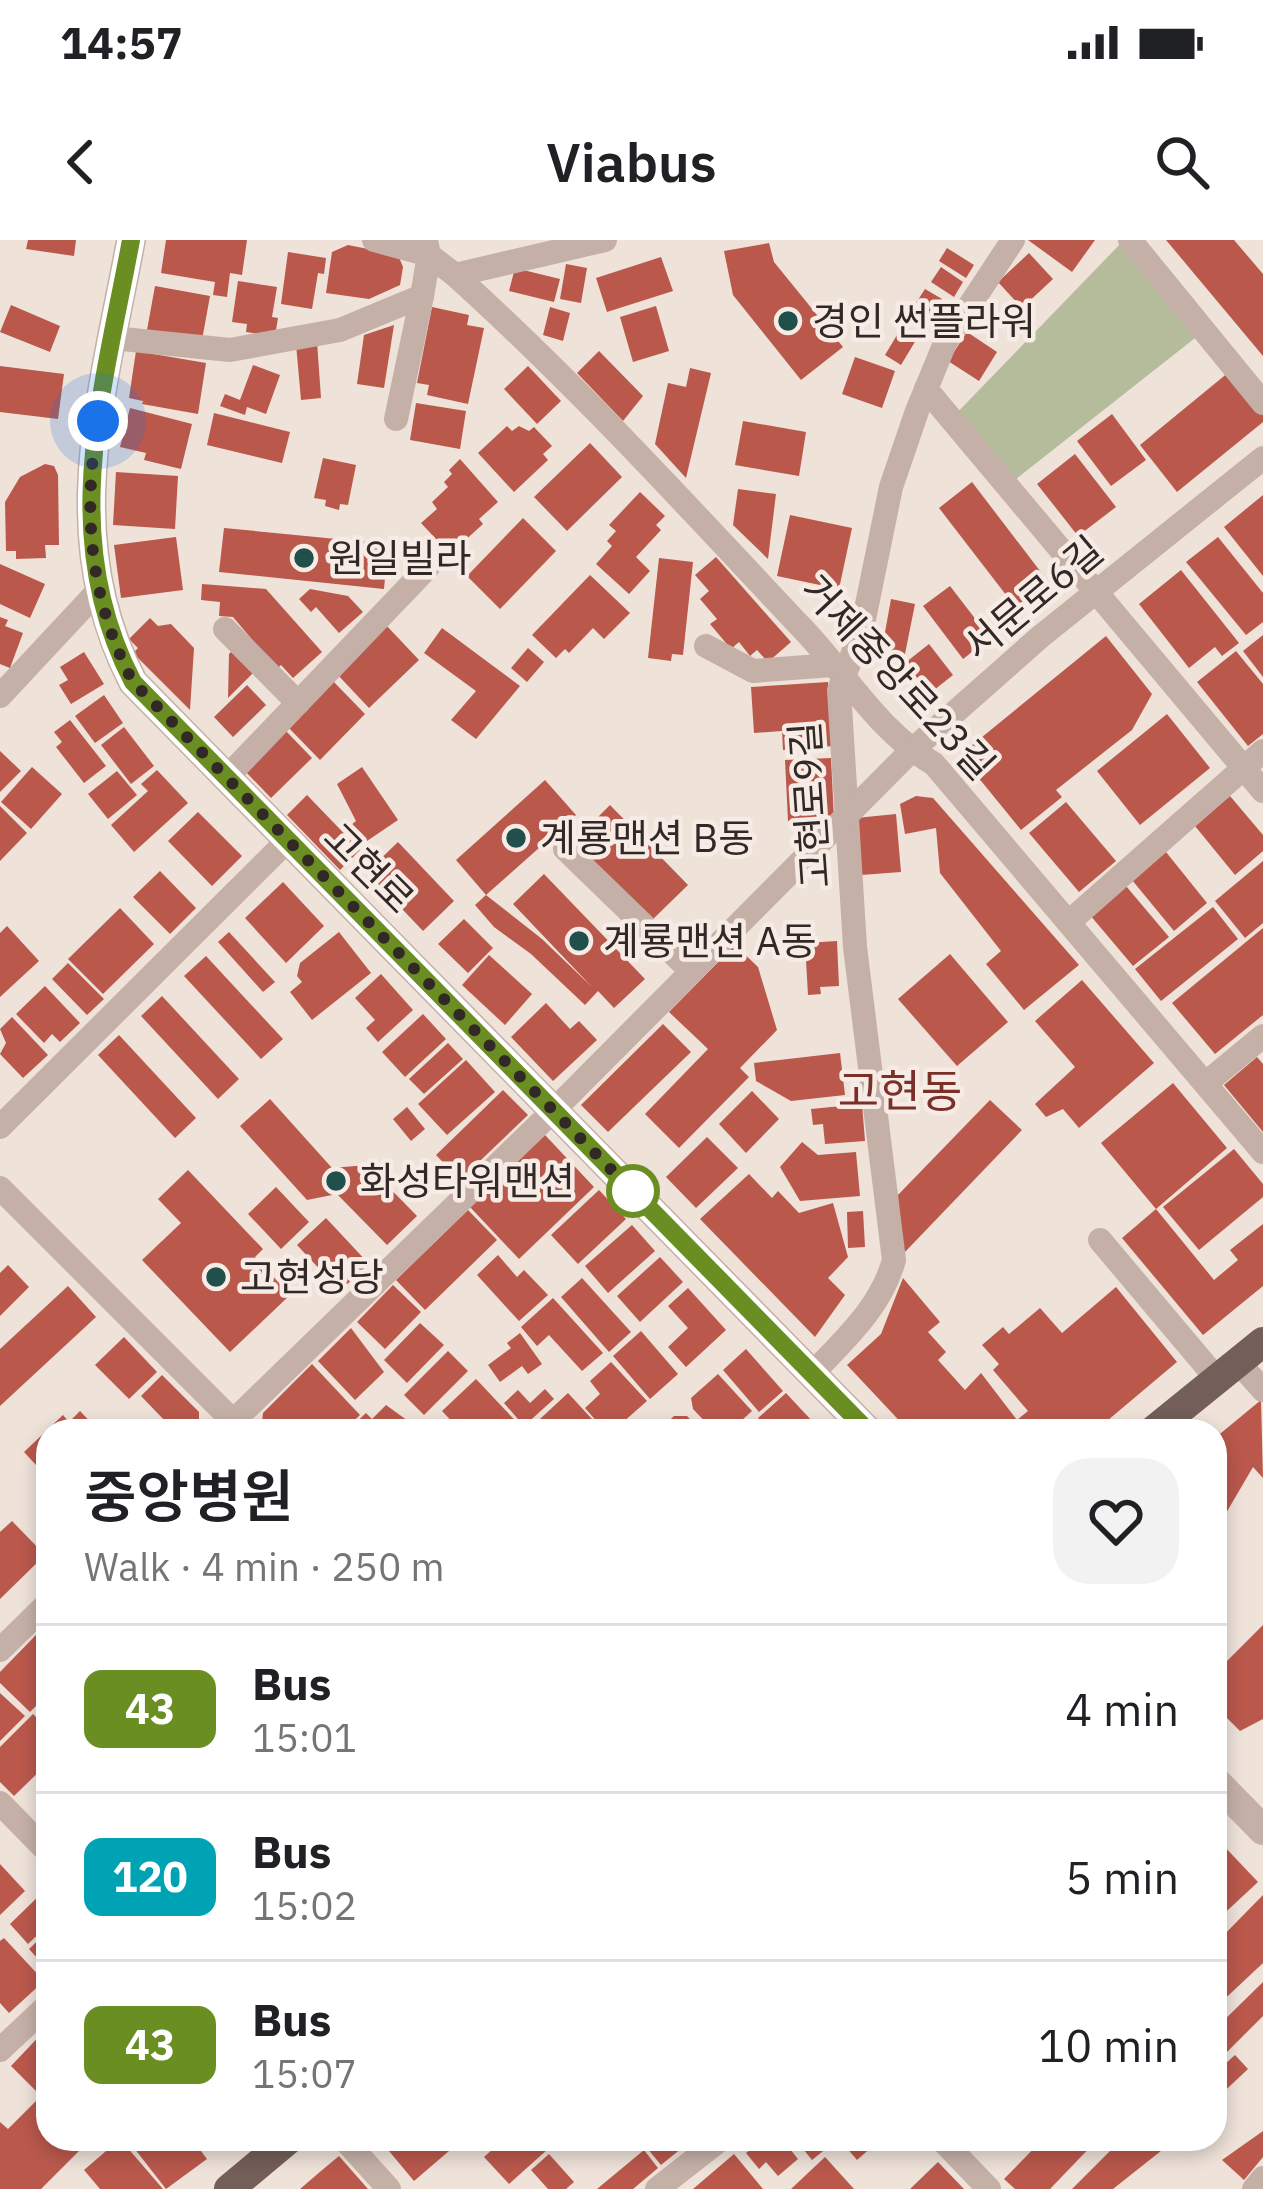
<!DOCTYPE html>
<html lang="en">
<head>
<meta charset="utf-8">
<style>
	:root { --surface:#fff; --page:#f2f2f2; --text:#202124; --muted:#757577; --line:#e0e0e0 }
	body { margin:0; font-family:"IBM Plex Sans","Noto Sans KR",sans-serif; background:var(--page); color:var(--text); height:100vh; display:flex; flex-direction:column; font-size:45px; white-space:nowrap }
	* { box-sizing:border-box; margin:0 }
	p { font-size:39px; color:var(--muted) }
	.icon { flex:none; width:66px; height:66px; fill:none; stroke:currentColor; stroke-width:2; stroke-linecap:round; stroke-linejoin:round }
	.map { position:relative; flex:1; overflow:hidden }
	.details { position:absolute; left:36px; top:1179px; width:1191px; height:732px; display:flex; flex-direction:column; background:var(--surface); border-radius:36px; box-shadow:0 6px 18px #0003 }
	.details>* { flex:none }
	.badge { padding:0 24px; border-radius:18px; font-size:42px; line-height:78px }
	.you { position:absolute; width:60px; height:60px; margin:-30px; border:9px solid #fff; border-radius:50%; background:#1a73e8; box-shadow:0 0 0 18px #1a73e833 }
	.map>.badge { position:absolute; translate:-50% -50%; box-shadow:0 0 0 6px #fff }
	.round { display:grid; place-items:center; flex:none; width:126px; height:126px; border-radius:36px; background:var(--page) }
	.summary { display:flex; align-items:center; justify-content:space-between; height:204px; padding:0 48px }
	h1 { font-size:57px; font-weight:600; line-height:90px }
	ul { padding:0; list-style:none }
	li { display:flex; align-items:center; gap:36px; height:168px; padding:0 48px; border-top:3px solid var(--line) }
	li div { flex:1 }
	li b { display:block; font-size:45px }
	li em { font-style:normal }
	li .badge { min-width:132px; font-weight:700; text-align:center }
	.status { display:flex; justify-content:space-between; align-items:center; height:84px; padding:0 60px; background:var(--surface); direction:ltr }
	.status svg { height:33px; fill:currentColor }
	header { display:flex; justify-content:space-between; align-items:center; height:156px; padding:0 48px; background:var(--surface); font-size:54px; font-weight:600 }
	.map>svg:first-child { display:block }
	.green { fill:#b5bc9b }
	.building { fill:#ba584c }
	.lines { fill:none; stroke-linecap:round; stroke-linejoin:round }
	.minor { stroke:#c5b0a7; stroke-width:24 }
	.tertiary { stroke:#c5b0a7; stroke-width:30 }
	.primary { stroke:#735e59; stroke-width:30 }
	.line-casing { stroke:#fff; stroke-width:27 }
	.line { stroke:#6b8e23; stroke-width:18 }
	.walk { stroke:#322927; stroke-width:12; stroke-dasharray:0 21.6 }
	.poi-dot { fill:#204f4c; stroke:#f7ece5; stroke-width:4.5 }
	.stop-dot { fill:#fff; stroke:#6b8e23; stroke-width:6 }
	.labels { text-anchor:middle; stroke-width:9; stroke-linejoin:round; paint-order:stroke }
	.poi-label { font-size:39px; fill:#322927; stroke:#f7ece5; text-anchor:start }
	.street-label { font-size:39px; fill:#322927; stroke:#f7ece5 }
	.quarter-label { font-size:45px; fill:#793028; stroke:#f7ece5 }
</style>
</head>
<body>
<div class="status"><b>14:57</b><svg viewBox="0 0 49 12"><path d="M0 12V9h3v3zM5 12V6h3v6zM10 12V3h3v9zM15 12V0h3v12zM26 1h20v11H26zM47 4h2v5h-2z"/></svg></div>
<header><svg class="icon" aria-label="back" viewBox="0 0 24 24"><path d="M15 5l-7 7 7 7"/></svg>Viabus<svg class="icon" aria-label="search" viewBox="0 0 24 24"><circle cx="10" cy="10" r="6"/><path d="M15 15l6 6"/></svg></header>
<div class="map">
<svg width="1263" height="1949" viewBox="0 0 1263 1949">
	<rect width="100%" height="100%" fill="#eee2d9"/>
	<path class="green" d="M1124 0 1204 91 1007 246 951 179Z"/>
	<g class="building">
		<path d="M28 0H76L74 16 26 9Z"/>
		<path d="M166 0H247L242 35 230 33 227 57 213 55 215 42 161 33Z"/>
		<path d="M1028 0H1095L1072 32Z"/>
		<path d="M1166 0H1234L1263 34V116Z"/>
		<path d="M769 3 774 22 843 107 801 140 733 55 724 11Z"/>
		<path d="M348 5 398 15 403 27 400 45 369 59 326 53 332 12Z"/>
		<path d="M947 8 974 25 966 38 939 21Z"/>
		<path d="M288 12 326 18 324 34 318 33 312 69 281 64Z"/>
		<path d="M1029 13 1053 39 1022 68 998 42Z"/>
		<path d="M661 17 673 51 607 72 596 38Z"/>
		<path d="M566 24 587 28 581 63 560 59Z"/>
		<path d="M941 27 963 42 954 57 931 42Z"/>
		<path d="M515 28 560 39 554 62 509 51Z"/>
		<path d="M238 41 277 47 272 77 278 78 275 96 246 92 247 84 232 82Z"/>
		<path d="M155 46 210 56 202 100 147 90Z"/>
		<path d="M925 49 942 59 922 91 905 80Z"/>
		<path d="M11 65 60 86 50 112 0 92Z"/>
		<path d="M656 66 669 111 633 122 620 77Z"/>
		<path d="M432 67 469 75 467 85 484 88 468 164 427 155 429 145 417 143Z"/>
		<path d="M550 67 570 73 563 101 543 95Z"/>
		<path d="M394 85 384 148 357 144 364 95Z"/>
		<path d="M900 90 916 100 901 125 885 115Z"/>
		<path d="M967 92 997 112 979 141 948 121Z"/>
		<path d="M317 102 321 158 301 160 296 104Z"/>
		<path d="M136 111 206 123 198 174 142 164 143 161 129 158Z"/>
		<path d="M599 111 643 156 623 181 577 133Z"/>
		<path d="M855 117 895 131 882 168 842 154Z"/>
		<path d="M253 125 280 135 266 174 247 167 245 175 220 166 225 154 240 160Z"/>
		<path d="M0 126 64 134 58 179 0 172Z"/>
		<path d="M528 126 561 161 537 184 504 149Z"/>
		<path d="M690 128 711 133 686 238 655 204 668 143 686 147Z"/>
		<path d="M1229 132 1263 175V182L1177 252 1140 205Z"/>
		<path d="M416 163 466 171 460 209 410 200Z"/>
		<path d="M130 168 192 184 181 229 144 220 146 213 120 207Z"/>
		<path d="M214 173 290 192 282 223 207 205Z"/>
		<path d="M1112 174 1146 220 1111 246 1077 201Z"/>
		<path d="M743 181 806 192 799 236 735 225Z"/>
		<path d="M507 186 512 191 519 186 529 191 534 187 552 206 543 214 548 220 514 252 478 213Z"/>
		<path d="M590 203 622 237 567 291 534 257Z"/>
		<path d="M1075 214 1116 267 1078 296 1037 244Z"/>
		<path d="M323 218 356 225 348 265 340 264 339 270 325 266 326 260 314 258Z"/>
		<path d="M460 219 498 262 479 279 483 284 450 314 421 283 437 269 432 262 448 247 444 242 452 234 449 230Z"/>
		<path d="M45 224 54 226 58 235 59 305H45L46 318 16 319V311H6L5 262 20 237Z"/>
		<path d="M116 232 178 236 175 289 113 285Z"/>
		<path d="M972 242 1053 348 1020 373 939 268Z"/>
		<path d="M738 249 776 254 768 319 733 285Z"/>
		<path d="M640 252 665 276 656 285 661 290 636 317 650 331 629 354 596 324 612 306 607 301 616 291 609 285Z"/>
		<path d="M1263 255V336L1224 287Z"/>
		<path d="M790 275 852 288 839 349 777 336Z"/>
		<path d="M523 278 556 311 500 369 467 336Z"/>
		<path d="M224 288 388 304 384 349 219 332Z"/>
		<path d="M176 297 183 350 121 358 114 305Z"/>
		<path d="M1218 297 1263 353V382L1246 395 1186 322Z"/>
		<path d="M716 317 791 402 768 422 757 410 750 416 739 402 731 409 710 384 717 379 700 359 709 351 695 335Z"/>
		<path d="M659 318 693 322 683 415 672 414 671 421 648 418Z"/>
		<path d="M0 324 45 344 30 378 0 364Z"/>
		<path d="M1181 330 1239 403 1222 416 1215 407 1189 428 1139 364Z"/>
		<path d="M590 335 630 373 604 399 593 388 569 413 565 409 556 418 532 395Z"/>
		<path d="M202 344 266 349 322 412 293 438 281 425 277 429 233 377 219 376 220 362 201 360Z"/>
		<path d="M950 346 990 398 963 419 923 366Z"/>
		<path d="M310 349 348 356 363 372 339 393 316 367 311 372 299 359Z"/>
		<path d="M891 359 915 364 905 414 882 409Z"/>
		<path d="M0 377 8 380 5 386 23 393 10 428 0 424Z"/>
		<path d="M150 378 158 386 171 384 194 408 190 470 133 413 138 408 129 399Z"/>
		<path d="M385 384 419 420 369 468 335 432Z"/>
		<path d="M442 388 520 446 476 499 451 480 476 451 424 413Z"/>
		<path d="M1263 395V437L1243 411Z"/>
		<path d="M1106 396 1152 454 1132 490 1056 550 1062 557 1021 590 960 515Z"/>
		<path d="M929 404 953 435 924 458 900 427Z"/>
		<path d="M237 406 258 428 228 458 229 414Z"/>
		<path d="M528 408 544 422 527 442 511 428Z"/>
		<path d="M1236 411 1263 444V494L1248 506 1197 442Z"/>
		<path d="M84 412 104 444 71 464 59 445 68 440 60 427Z"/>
		<path d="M332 440 365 474 320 520 286 485Z"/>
		<path d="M828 442 834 506 783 510 782 491 754 493 751 447Z"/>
		<path d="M247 445 266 465 233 497 214 477Z"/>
		<path d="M104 455 123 483 95 503 75 476Z"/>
		<path d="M1167 474 1210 528 1140 585 1097 531Z"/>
		<path d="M70 480 106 526 84 543 56 507 62 502 54 492Z"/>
		<path d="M124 487 154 526 131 544 101 505Z"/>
		<path d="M285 490 312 518 271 558 244 530Z"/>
		<path d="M0 511 21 531 0 552Z"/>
		<path d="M831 518 834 579 788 581 785 520Z"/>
		<path d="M32 527 62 554 31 589 1 562Z"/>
		<path d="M362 527 398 580 364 603 351 585 356 581 337 544Z"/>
		<path d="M157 530 188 563 134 612 111 585 148 551 141 544Z"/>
		<path d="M117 531 137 555 108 579 88 554Z"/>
		<path d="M545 540 576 575 486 655 456 620Z"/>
		<path d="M307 555 360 610 340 630 287 575Z"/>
		<path d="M916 556 933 558 1079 725 1024 770 986 724 1001 711 940 633 936 588 905 594 900 564Z"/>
		<path d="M1230 556 1263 595V611L1235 635 1195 586Z"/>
		<path d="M1066 562 1116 621 1079 652 1029 593Z"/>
		<path d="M610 565 688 645 650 682 573 602Z"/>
		<path d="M0 566 27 593 0 621Z"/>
		<path d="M198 572 242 616 212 646 168 601Z"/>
		<path d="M896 574 901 632 861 635 856 578Z"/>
		<path d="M398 602 454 661 423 691 367 632Z"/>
		<path d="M1166 612 1207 663 1174 691 1132 640Z"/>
		<path d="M1263 621V683L1245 698 1215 661Z"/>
		<path d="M160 631 196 668 170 694 133 657Z"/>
		<path d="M544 634 645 739 614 768 598 751 585 765 531 714 494 687 475 665 486 655 542 699 592 747 513 664Z"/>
		<path d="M283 642 324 686 286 723 245 678Z"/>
		<path d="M1126 646 1169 697 1133 726 1090 675Z"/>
		<path d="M1213 667 1238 699 1161 761 1135 729Z"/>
		<path d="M120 668 154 704 103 754 68 719Z"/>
		<path d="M464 679 493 708 468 733 438 704Z"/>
		<path d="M7 686 39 721 0 757V693Z"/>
		<path d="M1263 688V775L1215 814 1172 763Z"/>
		<path d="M229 692 275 742 263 752 218 702Z"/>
		<path d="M339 692 371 733 312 780 290 752 302 742 297 736 300 723Z"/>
		<path d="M837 701 839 746 820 747 821 754 808 755 805 703Z"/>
		<path d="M735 705 758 727 777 790 740 828 749 837 679 908 645 874 708 809 669 772Z"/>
		<path d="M950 714 1008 782 957 826 898 759Z"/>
		<path d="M489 715 532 754 505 785 462 745Z"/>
		<path d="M206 716 283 799 261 819 184 736Z"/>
		<path d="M68 723 104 759 87 775 52 739Z"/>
		<path d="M381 734 413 770 378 802 366 788 375 780 355 758Z"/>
		<path d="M1082 740 1154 823 1079 888 1063 869 1046 877 1035 864 1075 827 1035 781Z"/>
		<path d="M45 746 80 783 60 802 52 794 44 803 16 774Z"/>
		<path d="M162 756 239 839 218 859 141 776Z"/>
		<path d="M546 763 570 789 579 781 597 800 553 841 511 797Z"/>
		<path d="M423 774 446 799 405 837 382 812Z"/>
		<path d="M12 777 48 815 23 838 0 814 6 803 0 789Z"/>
		<path d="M663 784 691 812 608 892 581 865Z"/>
		<path d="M119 795 196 878 175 898 98 815Z"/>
		<path d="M448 803 463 819 424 854 409 839Z"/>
		<path d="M840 813 845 855 791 861 756 841 754 823Z"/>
		<path d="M1257 817 1263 824V892L1224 845Z"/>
		<path d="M466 820 495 852 447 895 418 864Z"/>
		<path d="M1173 843 1227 908 1156 969 1214 1040 1238 1020 1230 1010 1263 984V1046L1203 1095 1122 998 1156 969 1101 903Z"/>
		<path d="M503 850 528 875 460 940 436 915Z"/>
		<path d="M752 851 779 879 746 913 719 884Z"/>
		<path d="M270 859 332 928 367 925 417 976 387 1005 337 954 307 960 240 886Z"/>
		<path d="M990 860 1022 890 904 1013 896 957Z"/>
		<path d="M862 864 865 901 825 904 823 884 813 885 811 869Z"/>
		<path d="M407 867 425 889 411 901 393 879Z"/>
		<path d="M545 895 594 947 519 1019 470 967Z"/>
		<path d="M707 897 738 928 696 968 666 937Z"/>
		<path d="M802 902 818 915 856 912 860 956 800 961 780 927Z"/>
		<path d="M1234 909 1263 944V957L1199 1010 1163 967Z"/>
		<path d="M188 930 263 1009 255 1017 290 1055 230 1112 142 1020 181 983 158 959Z"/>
		<path d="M749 934 772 958 778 951 799 973 833 963 848 1017 828 1038 845 1055 815 1097 700 979Z"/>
		<path d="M276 947 309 982 281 1009 248 974Z"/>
		<path d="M599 950 626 979 578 1024 551 995Z"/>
		<path d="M468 970 497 1000 425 1070 396 1040Z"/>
		<path d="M863 971 865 1007 848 1008 847 972Z"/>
		<path d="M326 978 369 1024 345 1046 331 1032 327 1037 297 1005Z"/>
		<path d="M632 985 655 1011 608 1053 585 1026Z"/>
		<path d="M498 1015 517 1037 524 1030 548 1055 519 1081 477 1035Z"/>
		<path d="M660 1017 683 1042 640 1082 617 1056Z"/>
		<path d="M8 1025 29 1047 0 1076V1033Z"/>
		<path d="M582 1038 631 1092 609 1112 561 1057Z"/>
		<path d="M903 1038 940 1082 928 1092 946 1112 938 1120 965 1150 981 1133 1017 1180 1028 1171 993 1130 999 1124 982 1105 1003 1087 1009 1094 1040 1068 1062 1093 1116 1047 1177 1122 1095 1191H909L847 1125 881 1094Z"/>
		<path d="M393 1045 421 1072 385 1109 357 1082Z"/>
		<path d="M68 1046 96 1077 0 1166V1109Z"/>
		<path d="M688 1048 726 1090 686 1127 668 1107 688 1088 668 1066Z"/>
		<path d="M553 1058 603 1113 582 1131 549 1095 537 1106 521 1087Z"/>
		<path d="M420 1083 444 1105 407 1143 384 1120Z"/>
		<path d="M351 1088 384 1132 355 1160 318 1121Z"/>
		<path d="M641 1091 678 1134 650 1159 613 1116Z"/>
		<path d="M520 1093 542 1124 528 1134 522 1126 500 1142 488 1125 511 1108 507 1103Z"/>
		<path d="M124 1097 157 1132 129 1159 95 1125Z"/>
		<path d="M746 1109 783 1151 759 1172 723 1130Z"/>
		<path d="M448 1111 468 1131 424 1175 404 1155Z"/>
		<path d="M611 1122 647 1161 613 1191H605L585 1168 600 1154 590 1141Z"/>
		<path d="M312 1124 360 1175 343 1191H261L263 1173Z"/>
		<path d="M718 1134 752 1171 730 1191H714L693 1169 691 1158Z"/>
		<path d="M162 1135 199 1172V1191H159L167 1183 141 1156Z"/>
		<path d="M476 1139 525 1191H461L442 1171Z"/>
		<path d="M545 1149 554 1159 524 1186 504 1163 518 1150 530 1163Z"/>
		<path d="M568 1153 603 1191H527Z"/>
		<path d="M786 1153 813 1182 803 1191H770L758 1178Z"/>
		<path d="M1261 1160 1263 1238 1253 1227 1215 1292V1198Z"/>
		<path d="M386 1165 415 1186 410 1191 404 1186 399 1191H347L366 1173 372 1179Z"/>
		<path d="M80 1171 99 1191H48V1238L24 1212 63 1175 69 1182Z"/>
		<path d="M674 1176H687L701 1191H658Z"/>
		<path d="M12 1281 45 1315 0 1359V1292Z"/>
		<path d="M1263 1385V1479L1240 1491 1215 1466V1433Z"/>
		<path d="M36 1395 48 1406V1454L30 1472 0 1443V1432Z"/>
		<path d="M0 1453 25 1476 0 1501Z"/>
		<path d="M33 1474 48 1489V1523L14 1556 0 1542V1507Z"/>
		<path d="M1221 1603 1258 1642 1215 1682V1609Z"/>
		<path d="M0 1624 25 1651 0 1675Z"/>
		<path d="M45 1650 48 1685 28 1704 10 1684Z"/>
		<path d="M1263 1655V1723L1215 1768V1704Z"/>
		<path d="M48 1691V1730L29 1709Z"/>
		<path d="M4 1698 44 1741 9 1773 0 1763V1701Z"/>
		<path d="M1263 1742V1776L1215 1824V1789Z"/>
		<path d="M48 1787V1899H91L41 1949H0V1882L8 1889 41 1856 11 1826Z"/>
		<path d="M1235 1815 1248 1829 1215 1860V1833Z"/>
		<path d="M1263 1891V1917L1244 1940 1222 1920Z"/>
		<path d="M120 1899 163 1949H100L84 1930Z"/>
		<path d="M127 1899H192L207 1919 166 1949Z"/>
		<path d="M379 1899H463L414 1941Z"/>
		<path d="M504 1899H539L548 1909 509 1944 484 1917Z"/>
		<path d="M658 1899H693L661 1925 647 1908Z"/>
		<path d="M763 1899H782L798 1919 778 1936 766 1922 759 1929 746 1913Z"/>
		<path d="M795 1899H829L833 1903 812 1920Z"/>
		<path d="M839 1899H881L857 1920Z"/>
		<path d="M1043 1899H1098L1050 1949H1015L1004 1939Z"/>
		<path d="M1122 1899H1176L1113 1949H1072Z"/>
		<path d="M644 1910 658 1928 633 1949H597Z"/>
		<path d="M549 1914 574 1942 566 1949H548L531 1930Z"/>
		<path d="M734 1914 763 1949H693Z"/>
		<path d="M339 1916 368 1949H300L321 1931Z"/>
		<path d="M825 1917 854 1949H791Z"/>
		<path d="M938 1922 964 1949H910Z"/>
	</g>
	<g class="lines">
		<g class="minor">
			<path d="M374 0 429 15 455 35C577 145 688 267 801 387 845 432 878 492 934 524L1263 912"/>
			<path d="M1130 0 1263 163"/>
			<path d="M455 35 605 0"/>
			<path d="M113 98 230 110 340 90 422 56 429 15 427 5"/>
			<path d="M926 149 1263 551"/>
			<path d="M396 179 422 56"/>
			<path d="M225 389 298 463"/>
			<path d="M706 406 753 431 833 425"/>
			<path d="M0 456 98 351"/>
			<path d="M226 538 428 327"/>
			<path d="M565 609 691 731"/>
			<path d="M1070 681 1263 511"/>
			<path d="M1206 843 1263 796"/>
			<path d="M0 887 287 601"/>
			<path d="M0 948 233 1181"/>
			<path d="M1100 1000 1217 1139"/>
			<path d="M1238 1122 1263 1150"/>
			<path d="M813 1133C846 1098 881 1067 894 1020L855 707 839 450 862 389 891 247 917 171 945 103 1013 0"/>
			<path d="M223 1191 554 870 911 511 1040 397 1263 218"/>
			<path d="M0 1410 48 1363"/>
			<path d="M0 1563 48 1612"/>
			<path d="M0 1810 48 1765"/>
			<path d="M344 1899 389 1949"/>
			<path d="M941 1899 989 1949"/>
			<path d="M657 1949 721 1899"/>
			<path d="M1254 1949 1263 1938"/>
		</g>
		<g class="tertiary">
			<path d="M131 0C103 152 57 296 133 442L868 1191"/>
			<path d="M1215 1541 1263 1590"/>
		</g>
		<g class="primary">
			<path d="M1153 1191 1263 1102"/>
			<path d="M229 1949 289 1899"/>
		</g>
	</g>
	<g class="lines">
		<defs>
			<path id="line" d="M131 0C103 152 57 297 133 442L868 1191"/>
		</defs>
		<use href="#line" class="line-casing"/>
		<use href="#line" class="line"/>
		<path class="walk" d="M98 181C82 271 90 361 133 442L642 961 633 951"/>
	</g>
	<g class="poi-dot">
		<circle cx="788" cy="81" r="12"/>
		<circle cx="304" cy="318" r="12"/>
		<circle cx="516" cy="598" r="12"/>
		<circle cx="579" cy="701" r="12"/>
		<circle cx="336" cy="941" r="12"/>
		<circle cx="216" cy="1037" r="12"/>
	</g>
	<circle class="stop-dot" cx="633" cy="951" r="24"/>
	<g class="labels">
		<g class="poi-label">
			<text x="812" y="95">경인 썬플라워</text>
			<text x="328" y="332">원일빌라</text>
			<text x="540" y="612">계룡맨션 B동</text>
			<text x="603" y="715">계룡맨션 A동</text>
			<text x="360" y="955">화성타워맨션</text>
			<text x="240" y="1051">고현성당</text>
		</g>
		<g class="street-label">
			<text transform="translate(1033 358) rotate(-40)" y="14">서문로6길</text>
			<text transform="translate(898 437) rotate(47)" y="14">거제중앙로23길</text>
			<text transform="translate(810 565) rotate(-94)" y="14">고현로9길</text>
			<text transform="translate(369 628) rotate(45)" y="14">고현로</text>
		</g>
		<g class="quarter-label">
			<text x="900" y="867">고현동</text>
		</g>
	</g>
</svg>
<div class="you" style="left:98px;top:181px"></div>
<section class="details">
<div class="summary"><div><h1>중앙병원</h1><p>Walk · 4 min · 250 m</p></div><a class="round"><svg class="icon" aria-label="heart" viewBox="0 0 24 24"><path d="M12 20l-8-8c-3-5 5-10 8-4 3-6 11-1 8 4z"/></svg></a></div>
<ul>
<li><span class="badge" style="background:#6b8e23;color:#fff">43</span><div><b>Bus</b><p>15:01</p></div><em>4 min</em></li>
<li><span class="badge" style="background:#00a3b4;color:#fff">120</span><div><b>Bus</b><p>15:02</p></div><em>5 min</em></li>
<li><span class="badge" style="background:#6b8e23;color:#fff">43</span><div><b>Bus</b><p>15:07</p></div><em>10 min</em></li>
</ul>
</section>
</div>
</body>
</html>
